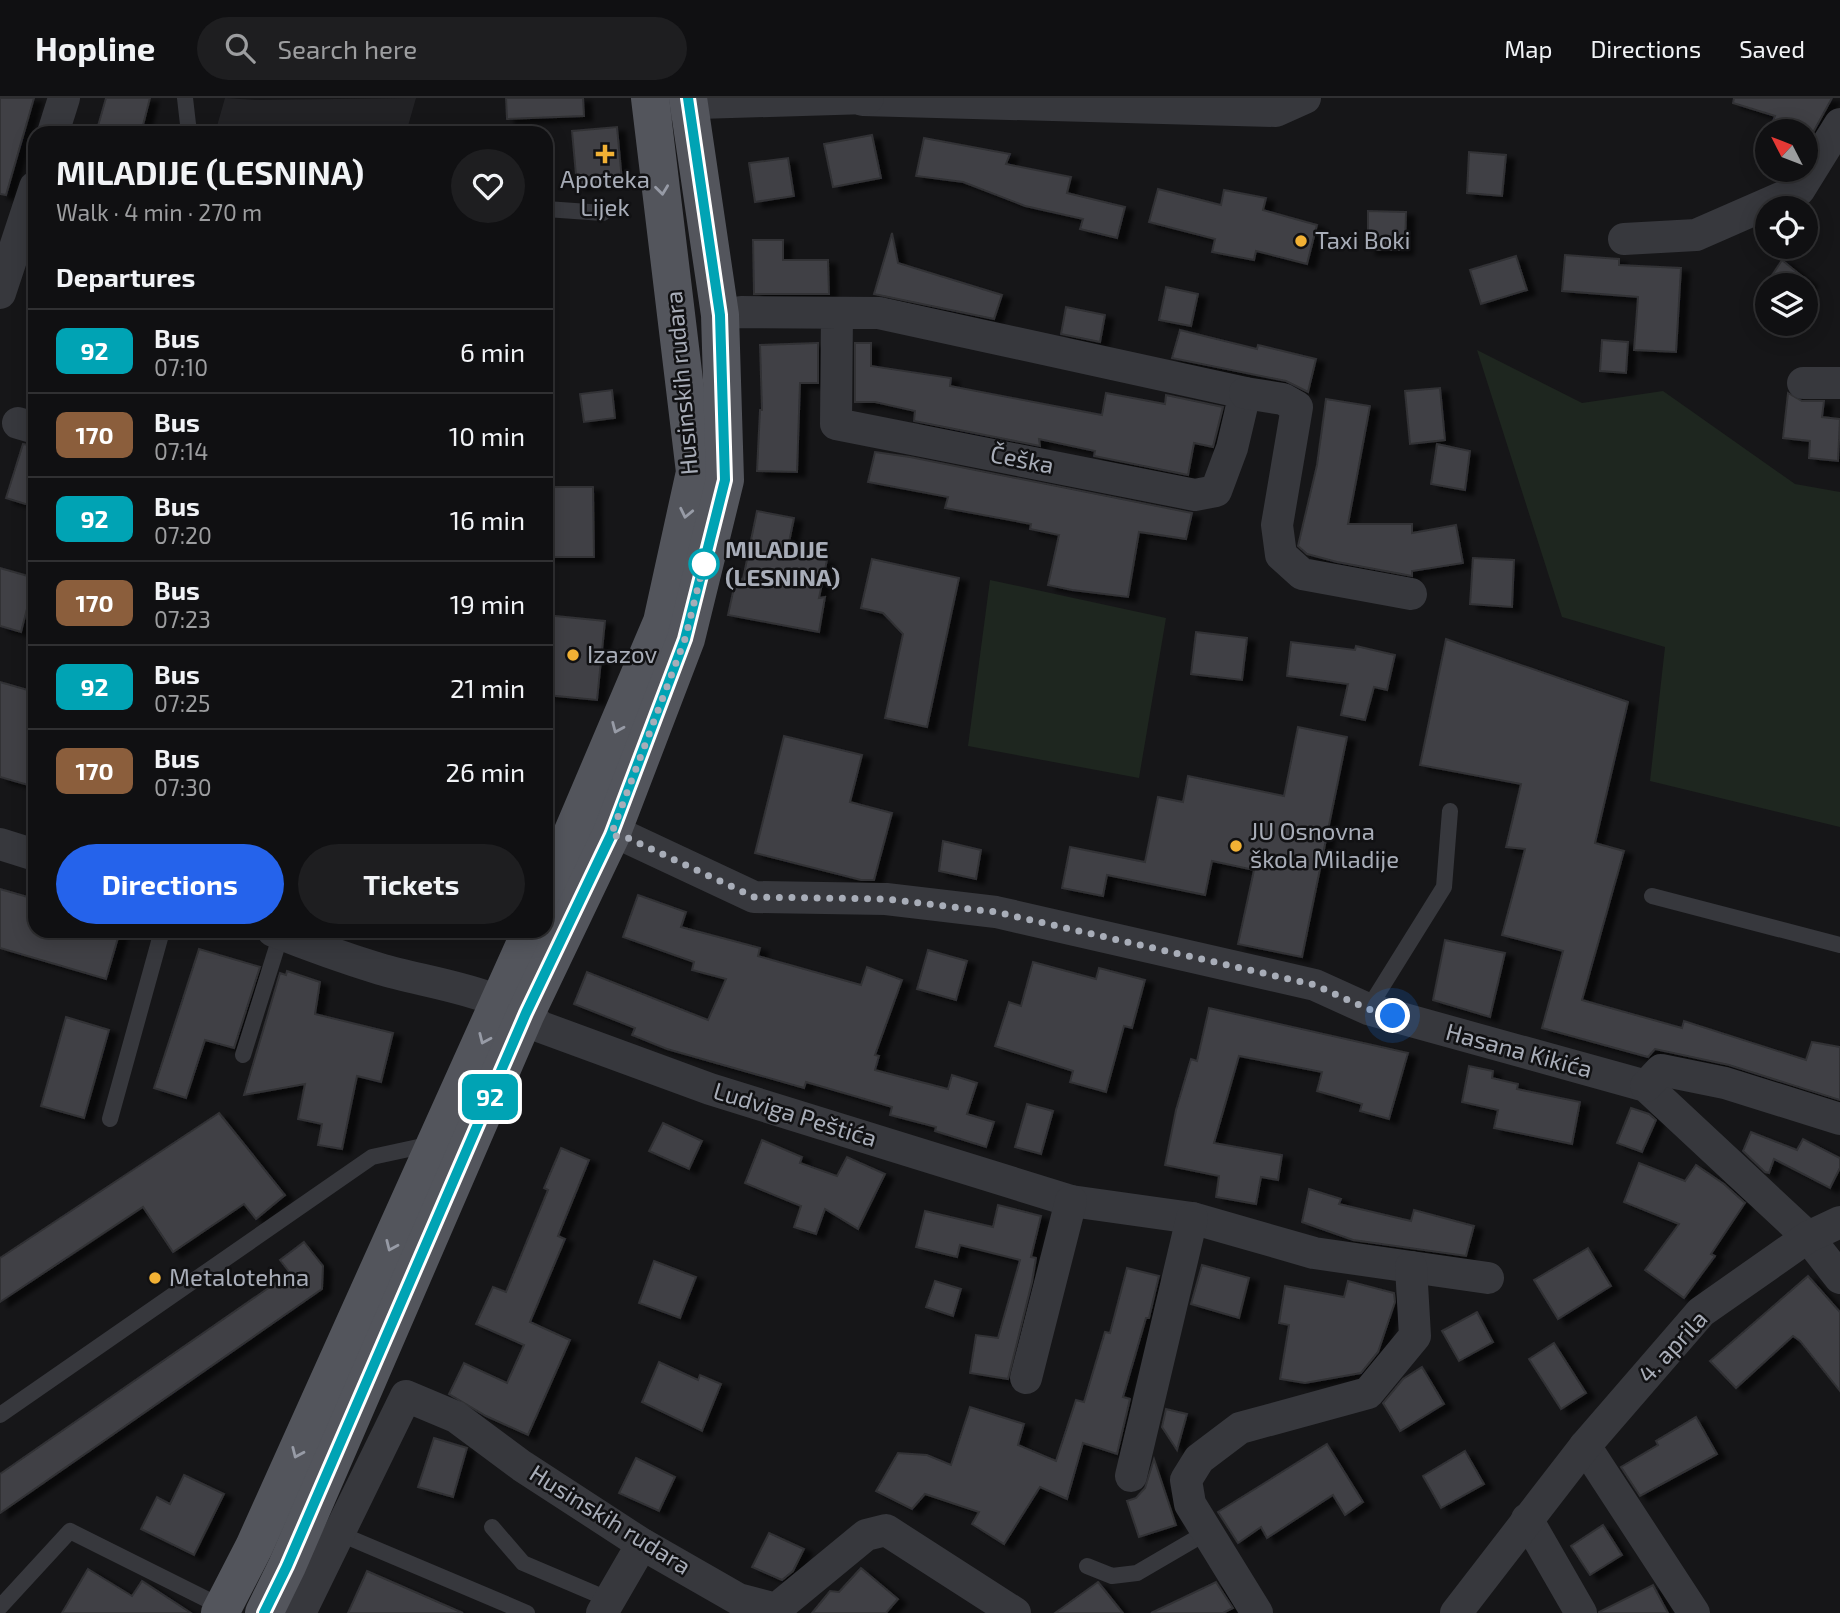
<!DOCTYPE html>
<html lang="en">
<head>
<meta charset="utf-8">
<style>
	:root { --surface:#101012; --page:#1e1e20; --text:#f1f3f6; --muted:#9c9d9f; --line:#303032; --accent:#2563eb }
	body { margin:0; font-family:"Exo 2",sans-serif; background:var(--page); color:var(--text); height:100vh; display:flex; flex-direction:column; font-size:26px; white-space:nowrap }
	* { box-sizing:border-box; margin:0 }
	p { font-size:23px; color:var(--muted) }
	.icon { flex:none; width:38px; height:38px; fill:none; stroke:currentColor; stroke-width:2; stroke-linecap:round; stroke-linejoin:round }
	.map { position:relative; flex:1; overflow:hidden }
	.details { position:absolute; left:28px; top:28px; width:525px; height:812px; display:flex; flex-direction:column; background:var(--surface); border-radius:21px; box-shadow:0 4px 18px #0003,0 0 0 2px var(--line) }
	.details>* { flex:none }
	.badge { padding:0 14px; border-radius:10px; font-size:24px; line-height:46px }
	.needle { width:46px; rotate:312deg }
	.tools { position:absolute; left:1755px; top:21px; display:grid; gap:14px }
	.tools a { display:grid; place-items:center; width:63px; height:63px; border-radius:50%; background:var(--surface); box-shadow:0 4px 18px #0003,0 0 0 2px var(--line); font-size:35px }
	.you { position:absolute; width:35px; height:35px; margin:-18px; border:5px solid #fff; border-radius:50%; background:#1a73e8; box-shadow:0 0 0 10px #1a73e833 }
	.map>.badge { position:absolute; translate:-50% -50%; box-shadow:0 0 0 4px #fff }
	h2 { padding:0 28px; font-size:26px; line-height:63px }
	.round { display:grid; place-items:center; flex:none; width:74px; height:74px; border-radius:37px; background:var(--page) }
	.head { display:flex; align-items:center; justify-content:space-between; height:119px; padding:0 28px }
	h1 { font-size:33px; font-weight:700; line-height:52px }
	.primary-button { display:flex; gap:14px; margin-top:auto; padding:14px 28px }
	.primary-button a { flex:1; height:80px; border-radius:42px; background:var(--accent); color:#fff; font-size:28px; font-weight:700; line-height:80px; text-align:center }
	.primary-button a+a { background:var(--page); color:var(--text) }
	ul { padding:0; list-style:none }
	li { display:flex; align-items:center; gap:21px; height:84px; padding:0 28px; border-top:2px solid var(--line) }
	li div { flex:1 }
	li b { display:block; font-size:26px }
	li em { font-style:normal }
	li .badge { min-width:77px; font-weight:700; text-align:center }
	header { display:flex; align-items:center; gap:42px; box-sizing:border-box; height:98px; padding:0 35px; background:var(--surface); border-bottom:2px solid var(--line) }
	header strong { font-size:33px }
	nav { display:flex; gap:38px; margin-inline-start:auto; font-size:24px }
	.search { width:490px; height:63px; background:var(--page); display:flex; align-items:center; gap:18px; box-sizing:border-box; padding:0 24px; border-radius:38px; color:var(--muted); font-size:26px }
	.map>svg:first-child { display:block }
	.built { fill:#222225 }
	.green { fill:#1e261f }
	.building { fill:#404145; stroke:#303034; stroke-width:2; filter:url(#shadow) }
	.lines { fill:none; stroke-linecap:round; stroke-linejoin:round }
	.service { stroke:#37383d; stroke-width:16 }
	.minor { stroke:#37383d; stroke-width:32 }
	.primary { stroke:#53555c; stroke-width:38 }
	.oneway { stroke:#979ba6 }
	.line-casing { stroke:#fff; stroke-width:16 }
	.line { stroke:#00a3b4; stroke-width:10 }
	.walk { stroke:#a8adb8; stroke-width:7; stroke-dasharray:0 12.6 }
	.poi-dot { fill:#f2b134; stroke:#111113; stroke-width:2.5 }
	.stop-dot { fill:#fff; stroke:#00a3b4; stroke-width:3.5 }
	.labels { text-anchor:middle; stroke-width:5; stroke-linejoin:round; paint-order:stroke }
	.poi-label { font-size:24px; fill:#a8adb8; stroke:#111113; text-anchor:start }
	.street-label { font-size:24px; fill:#a8adb8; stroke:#111113 }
	.stop-label { font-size:24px; font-weight:bold; fill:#a8adb8; stroke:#111113; text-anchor:start }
</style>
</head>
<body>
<header>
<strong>Hopline</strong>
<div class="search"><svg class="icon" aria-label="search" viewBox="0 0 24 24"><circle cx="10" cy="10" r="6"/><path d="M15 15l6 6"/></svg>Search here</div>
<nav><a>Map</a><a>Directions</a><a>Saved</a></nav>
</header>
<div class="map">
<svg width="1840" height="1515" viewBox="0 0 1840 1515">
	<defs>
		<filter id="shadow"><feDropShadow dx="8" dy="4.5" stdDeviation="2" flood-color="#0009"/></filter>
	</defs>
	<rect width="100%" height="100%" fill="#161618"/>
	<path class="built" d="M225 0 256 2 416 0 406 35H215Z"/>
	<g class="green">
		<path d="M1477 252 1582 305 1663 293 1795 386 1840 394V729L1650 683 1665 549 1562 519Z"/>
		<path d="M990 482 1166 520 1139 680 968 648Z"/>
	</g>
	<g class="building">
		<path d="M0 0H34L6 97 0 96Z"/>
		<path d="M106 0H150L141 35H96Z"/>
		<path d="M506 0H583L584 18 507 21Z"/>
		<path d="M1734 0H1832L1810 40 1806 33H1795L1773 23 1775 18 1733 5Z"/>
		<path d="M617 29 622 83 577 88 572 33Z"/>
		<path d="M872 37 881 80 833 89 824 46Z"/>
		<path d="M924 40 1010 56 1006 66 1071 79 1067 95 1125 109 1117 140 1080 131 1083 121 1025 108 963 84 916 78Z"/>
		<path d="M1469 54 1506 57 1502 98 1467 95Z"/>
		<path d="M788 60 794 98 755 104 749 65Z"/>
		<path d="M1158 91 1221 107 1224 92 1266 100 1263 112 1317 127 1307 166 1256 153 1254 162 1212 154 1215 141 1149 124Z"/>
		<path d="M1368 113 1406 114 1405 152H1368Z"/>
		<path d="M892 135 898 165 1002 197 994 221 874 196Z"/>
		<path d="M753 142H783V162H828L829 196H754Z"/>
		<path d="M1565 157 1619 161V167L1681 170 1676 254 1634 252 1638 199 1562 193Z"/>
		<path d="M1516 158 1527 192 1481 206 1470 172Z"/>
		<path d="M1782 162 1809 184 1806 188H1765Z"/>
		<path d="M1166 189 1198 196 1191 228 1159 222Z"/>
		<path d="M1066 209 1105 217 1100 244 1061 236Z"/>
		<path d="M1180 232 1257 251 1258 247 1316 261 1308 294 1286 283 1172 260Z"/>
		<path d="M1602 242 1628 244 1626 275 1600 273Z"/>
		<path d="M816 245H818V285H800L797 374 757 373 760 312H762L760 247Z"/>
		<path d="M855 245H871V268L951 280 950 288 1102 317 1106 295 1165 306 1166 297 1223 309 1213 349 1194 345 1188 377 1094 358 1095 353 1039 341 1040 348 914 323 915 313 875 304H855Z"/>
		<path d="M1440 290 1445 342 1410 346 1405 293Z"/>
		<path d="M612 292 615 320 584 324 580 296Z"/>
		<path d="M1788 295 1802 303H1824L1822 319 1840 321 1838 363 1809 360 1810 343 1783 340Z"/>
		<path d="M1326 301 1370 308 1348 426H1412V435L1456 427 1463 465 1412 473V478L1337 464 1307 456 1298 448 1317 367Z"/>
		<path d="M23 346 35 348V409L6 400Z"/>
		<path d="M1437 346 1470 353 1465 392 1431 386Z"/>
		<path d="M875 354 910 359 1192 415 1186 441 1139 434 1128 499 1072 492 1048 487 1059 437 1030 431 1031 426 945 410 948 399 868 384Z"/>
		<path d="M546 389H593L594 459H546Z"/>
		<path d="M757 413 794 420 787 454 827 462 819 500 825 499 819 534 728 517 736 480 743 481Z"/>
		<path d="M1473 460 1514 462 1512 509 1470 506Z"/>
		<path d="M872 461 959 480 927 629 885 620 903 536 883 515 861 510Z"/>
		<path d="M0 470 35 480 21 534 0 528Z"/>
		<path d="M546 517 605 523 597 602 546 597Z"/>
		<path d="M1196 534 1247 540 1242 582 1191 576Z"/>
		<path d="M1446 541 1628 604 1595 745 1624 753 1582 902 1682 930 1684 923 1806 962 1812 944 1840 949V1002L1729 967 1655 951 1648 959 1542 930 1563 853 1502 837 1525 751 1506 749 1521 686 1420 667Z"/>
		<path d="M1291 544 1355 552 1356 548 1395 557 1387 592 1374 589 1365 622 1341 617 1348 586 1287 578Z"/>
		<path d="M0 584 35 594V689L0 679Z"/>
		<path d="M1298 629 1347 639 1302 859 1238 846 1254 772 1212 763 1205 797 1107 777 1103 798 1062 790 1070 749 1145 764 1158 699 1183 704 1188 678 1284 698Z"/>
		<path d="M784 638 862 657 850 704 892 715 874 782H861L755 755Z"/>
		<path d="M943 743 981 752 976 781 939 773Z"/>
		<path d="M0 791 35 801V833H120L106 881 0 850Z"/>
		<path d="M638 797 686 814 681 829 760 850 758 858 861 887 867 869 902 882 875 957 879 958 875 972 948 991 952 977 977 985 967 1016 994 1024 986 1049 935 1033 936 1029 890 1017 892 1009 806 984 804 990 667 951 632 937 635 930 574 906 587 874 708 922 726 881 692 872 694 864 623 839Z"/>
		<path d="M1445 842 1505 855 1490 919 1433 902Z"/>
		<path d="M199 851 260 869 234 950 205 942 186 1000 154 990Z"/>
		<path d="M928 852 967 863 956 902 917 891Z"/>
		<path d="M1033 864 1096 881 1099 870 1145 882 1132 930 1124 928 1106 994 1070 984 1073 973 995 948 1009 904 1021 908Z"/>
		<path d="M287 873 320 884 315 916 393 935 381 984 357 978 342 1051 318 1047 322 1026 298 1021 305 986 244 997 280 875 286 877Z"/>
		<path d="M1209 910 1408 955 1389 1021 1360 1013 1362 1006 1317 993 1322 974 1239 958 1214 1045 1282 1057 1278 1082 1261 1079 1256 1106 1216 1099 1219 1078 1165 1067 1176 1012 1191 961 1197 963Z"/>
		<path d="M66 919 109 932 84 1020 41 1008Z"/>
		<path d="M1469 968 1493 973 1492 980 1518 986 1517 991 1580 1004 1572 1046 1494 1030 1498 1012 1462 1004Z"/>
		<path d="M1027 1006 1053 1013 1041 1056 1015 1049Z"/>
		<path d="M1631 1010 1649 1016 1656 1022 1642 1054 1617 1045Z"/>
		<path d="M219 1015 285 1097 256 1121 244 1106 173 1154 143 1109 0 1204V1160Z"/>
		<path d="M663 1025 702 1043 689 1071 649 1053Z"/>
		<path d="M1751 1034 1797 1052 1803 1041 1840 1060V1070L1830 1090 1774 1061 1769 1075 1765 1074 1743 1053Z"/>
		<path d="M762 1042 802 1059 800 1065 837 1078 847 1059 885 1076 858 1131 825 1111 816 1136 794 1129 801 1108 745 1085Z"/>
		<path d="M561 1050 589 1062 558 1138 565 1141 530 1224 570 1242 528 1337 486 1318 449 1296 464 1265 507 1285 524 1247 476 1226 493 1189 506 1194 548 1092 544 1090Z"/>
		<path d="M1639 1065 1685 1083 1696 1067 1724 1086 1745 1105 1711 1156 1715 1158 1684 1200 1645 1172 1679 1126 1624 1104Z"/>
		<path d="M1309 1091 1341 1101 1339 1106 1411 1123 1414 1112 1474 1128 1466 1158 1353 1142 1302 1124Z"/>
		<path d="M998 1107 1041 1118 1031 1159 1036 1160 1032 1184 1008 1281 970 1275 976 1237 998 1240 1020 1162 960 1147 957 1159 916 1149 925 1113 993 1129Z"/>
		<path d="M304 1144 323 1168 322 1191 0 1415V1376L290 1175 280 1162Z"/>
		<path d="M1588 1150 1611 1188 1558 1221 1534 1182Z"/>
		<path d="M654 1163 696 1179 680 1220 639 1205Z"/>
		<path d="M1202 1167 1249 1180 1239 1220 1191 1206Z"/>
		<path d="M1127 1170 1159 1178 1149 1220H1146L1123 1299 1130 1301 1117 1356 1083 1345 1067 1401 1040 1389 1004 1446 972 1426 979 1414 925 1396 912 1411 876 1393 898 1355 927 1357 951 1367 970 1309 1024 1326 1018 1347 1056 1363 1076 1302 1084 1304 1105 1234 1110 1235Z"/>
		<path d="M1808 1178 1840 1214V1293L1800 1243 1793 1238 1736 1290 1710 1263Z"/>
		<path d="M935 1183 961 1191 953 1218 926 1209Z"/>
		<path d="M1348 1183 1394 1195 1395 1204 1378 1254 1361 1275 1305 1285 1280 1281 1289 1227 1279 1225 1285 1188 1344 1199Z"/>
		<path d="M1477 1214 1493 1244 1459 1263 1442 1233Z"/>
		<path d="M1554 1245 1586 1295 1561 1311 1529 1261Z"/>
		<path d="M659 1264 698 1282 700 1277 721 1286 702 1333 642 1304Z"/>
		<path d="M1422 1269 1444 1306 1400 1333 1383 1305 1403 1281Z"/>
		<path d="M1166 1311 1187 1316 1177 1352 1162 1329Z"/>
		<path d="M1696 1319 1717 1356 1640 1398 1621 1369 1658 1347 1656 1343Z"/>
		<path d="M434 1340 467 1350 453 1399 418 1389Z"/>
		<path d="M1327 1346 1363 1404 1345 1417 1333 1397 1267 1440 1261 1429 1238 1445 1218 1414Z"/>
		<path d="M1465 1353 1484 1386 1441 1410 1423 1378Z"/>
		<path d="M636 1360 675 1379 659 1413 619 1395Z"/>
		<path d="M1154 1361 1176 1427 1139 1439 1127 1403 1136 1400 1145 1390Z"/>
		<path d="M184 1377 224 1396 194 1457 141 1431 157 1399 170 1406Z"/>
		<path d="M1603 1427 1622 1457 1590 1477 1571 1448Z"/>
		<path d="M769 1435 804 1451 793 1473 782 1482 752 1469Z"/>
		<path d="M861 1470 898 1501 886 1515H812L830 1493 839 1494Z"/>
		<path d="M88 1471 132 1498 142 1483 191 1515H62Z"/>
		<path d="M367 1473 463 1515H348Z"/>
		<path d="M1098 1484 1123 1515H1055Z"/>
		<path d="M1216 1484 1233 1510 1223 1515H1151Z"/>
		<path d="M1653 1487 1668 1515H1599V1514Z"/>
	</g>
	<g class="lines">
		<g class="service">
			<path d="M185 0 189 35"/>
			<path d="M546 111 603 115"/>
			<path d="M1652 798 1840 847"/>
			<path d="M1368 911 1444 789 1450 713"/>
			<path d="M243 957 281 836"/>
			<path d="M110 1021 162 833"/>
			<path d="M0 1317 372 1059 432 1046"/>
			<path d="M492 1429 523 1465 610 1502"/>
			<path d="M338 1435 527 1515"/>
			<path d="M1087 1468 1112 1478 1137 1475 1209 1433"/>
			<path d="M0 1509 70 1433 224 1510"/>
		</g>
		<g class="minor">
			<path d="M863 2 1276 13 1305 0"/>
			<path d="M666 6 868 0"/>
			<path d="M53 35 64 0"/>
			<path d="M1624 141 1696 137 1799 92 1840 26"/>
			<path d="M0 195 35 89"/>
			<path d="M720 217 741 214 879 215 1245 295 1232 350 1216 393 1195 397 836 326 837 215"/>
			<path d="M1803 285H1840"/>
			<path d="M1245 295 1283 301 1297 309 1277 427 1281 457 1302 476 1411 496"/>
			<path d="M18 325 35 330"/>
			<path d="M611 737 628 740 754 799 886 801 996 814 1315 887 1368 911 1646 988 1808 1139 1840 1180"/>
			<path d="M0 746 35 757"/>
			<path d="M273 833C308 847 344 860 380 871 431 886 500 892 541 929L710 991 1071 1103 1192 1120 1314 1155 1488 1180"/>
			<path d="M1646 988 1661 972 1725 985 1840 1021"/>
			<path d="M1026 1280 1071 1103"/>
			<path d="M1585 1348 1694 1515"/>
			<path d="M1131 1378 1192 1120"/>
			<path d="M1527 1421 1581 1515"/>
			<path d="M300 1515 406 1298 456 1319 522 1368 642 1446 738 1501 776 1511 866 1437 886 1432 1015 1515"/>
			<path d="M602 1515 642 1446"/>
			<path d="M1257 1515 1190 1406 1186 1382 1199 1361 1240 1330 1368 1295 1415 1238 1411 1169"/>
			<path d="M1456 1515 1585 1348 1701 1214 1808 1139 1840 1124"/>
		</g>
		<g class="primary">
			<path d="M546 797 662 524 695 374 650 0"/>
			<path d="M220 1515 254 1449 531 833"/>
			<path d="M264 1515 287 1468 526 915 611 737 686 541 725 382 720 217 688 0"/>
		</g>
	</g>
	<defs><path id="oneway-chevron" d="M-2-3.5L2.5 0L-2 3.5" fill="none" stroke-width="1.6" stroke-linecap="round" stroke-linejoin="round" transform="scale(1.75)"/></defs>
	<g class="oneway">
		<use href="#oneway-chevron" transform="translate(662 92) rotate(83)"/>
		<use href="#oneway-chevron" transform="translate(686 415) rotate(102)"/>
		<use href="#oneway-chevron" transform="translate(617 630) rotate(113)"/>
		<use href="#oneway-chevron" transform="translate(484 941) rotate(114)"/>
		<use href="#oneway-chevron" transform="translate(391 1148) rotate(114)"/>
		<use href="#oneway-chevron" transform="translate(297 1355) rotate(114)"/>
	</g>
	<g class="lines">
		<defs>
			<path id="line" d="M264 1515 287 1468 526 915 611 737 685 541 725 382 720 217 688 0"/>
		</defs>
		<use href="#line" class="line-casing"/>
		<use href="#line" class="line"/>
		<path class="walk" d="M704 466 705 461 685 541 611 737 628 740 754 799 886 801 996 814 1315 887 1368 911 1393 918"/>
	</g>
	<g class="poi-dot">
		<path d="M601.5 45.5h7v7h7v7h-7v7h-7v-7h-7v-7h7z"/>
		<circle cx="1301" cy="143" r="7"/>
		<circle cx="573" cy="557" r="7"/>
		<circle cx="1236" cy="748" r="7"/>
		<circle cx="155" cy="1180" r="7"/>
	</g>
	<circle class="stop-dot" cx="704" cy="466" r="14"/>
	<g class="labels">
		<g class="poi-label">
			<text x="605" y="90" text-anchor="middle">Apoteka<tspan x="605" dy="28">Lijek</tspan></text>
			<text x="1315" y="151">Taxi Boki</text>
			<text x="587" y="565">Izazov</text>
			<text x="1250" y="742">JU Osnovna<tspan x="1250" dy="28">škola Miladije</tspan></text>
			<text x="169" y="1188">Metalotehna</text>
		</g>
		<g class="street-label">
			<text transform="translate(682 285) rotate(-95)" y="8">Husinskih rudara</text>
			<text transform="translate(1022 362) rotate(11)" y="8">Češka</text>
			<text transform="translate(1519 953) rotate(15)" y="8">Hasana Kikića</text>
			<text transform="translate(795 1017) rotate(17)" y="8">Ludviga Peštića</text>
			<text transform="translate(1673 1249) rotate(-47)" y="8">4. aprila</text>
			<text transform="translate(610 1422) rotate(32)" y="8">Husinskih rudara</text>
		</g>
		<g class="stop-label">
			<text x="725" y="460">MILADIJE<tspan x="725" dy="28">(LESNINA)</tspan></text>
		</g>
	</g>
</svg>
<div class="tools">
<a><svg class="needle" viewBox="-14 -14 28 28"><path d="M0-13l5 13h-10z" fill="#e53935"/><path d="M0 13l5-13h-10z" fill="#9c9d9f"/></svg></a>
<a><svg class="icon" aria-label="locate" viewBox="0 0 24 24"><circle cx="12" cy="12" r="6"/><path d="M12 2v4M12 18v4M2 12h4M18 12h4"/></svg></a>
<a><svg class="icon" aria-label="layers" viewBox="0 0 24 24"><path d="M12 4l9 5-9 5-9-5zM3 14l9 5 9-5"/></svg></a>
</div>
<div class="you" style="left:1393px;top:918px"></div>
<b class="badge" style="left:490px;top:999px;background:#00a3b4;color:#fff">92</b>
<section class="details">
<div class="head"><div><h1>MILADIJE (LESNINA)</h1><p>Walk · 4 min · 270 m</p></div><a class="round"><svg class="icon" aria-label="heart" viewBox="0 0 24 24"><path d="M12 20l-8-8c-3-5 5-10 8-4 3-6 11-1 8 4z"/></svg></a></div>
<h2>Departures</h2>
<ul>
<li><span class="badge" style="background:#00a3b4;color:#fff">92</span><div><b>Bus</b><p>07:10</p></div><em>6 min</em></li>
<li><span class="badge" style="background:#8b5e3c;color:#fff">170</span><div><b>Bus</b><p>07:14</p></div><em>10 min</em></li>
<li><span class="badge" style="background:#00a3b4;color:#fff">92</span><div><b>Bus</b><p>07:20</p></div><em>16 min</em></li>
<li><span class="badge" style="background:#8b5e3c;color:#fff">170</span><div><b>Bus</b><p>07:23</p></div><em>19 min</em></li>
<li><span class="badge" style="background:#00a3b4;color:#fff">92</span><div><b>Bus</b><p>07:25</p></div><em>21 min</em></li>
<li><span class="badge" style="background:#8b5e3c;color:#fff">170</span><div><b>Bus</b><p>07:30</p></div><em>26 min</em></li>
</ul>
<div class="primary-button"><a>Directions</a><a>Tickets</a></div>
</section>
</div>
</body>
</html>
